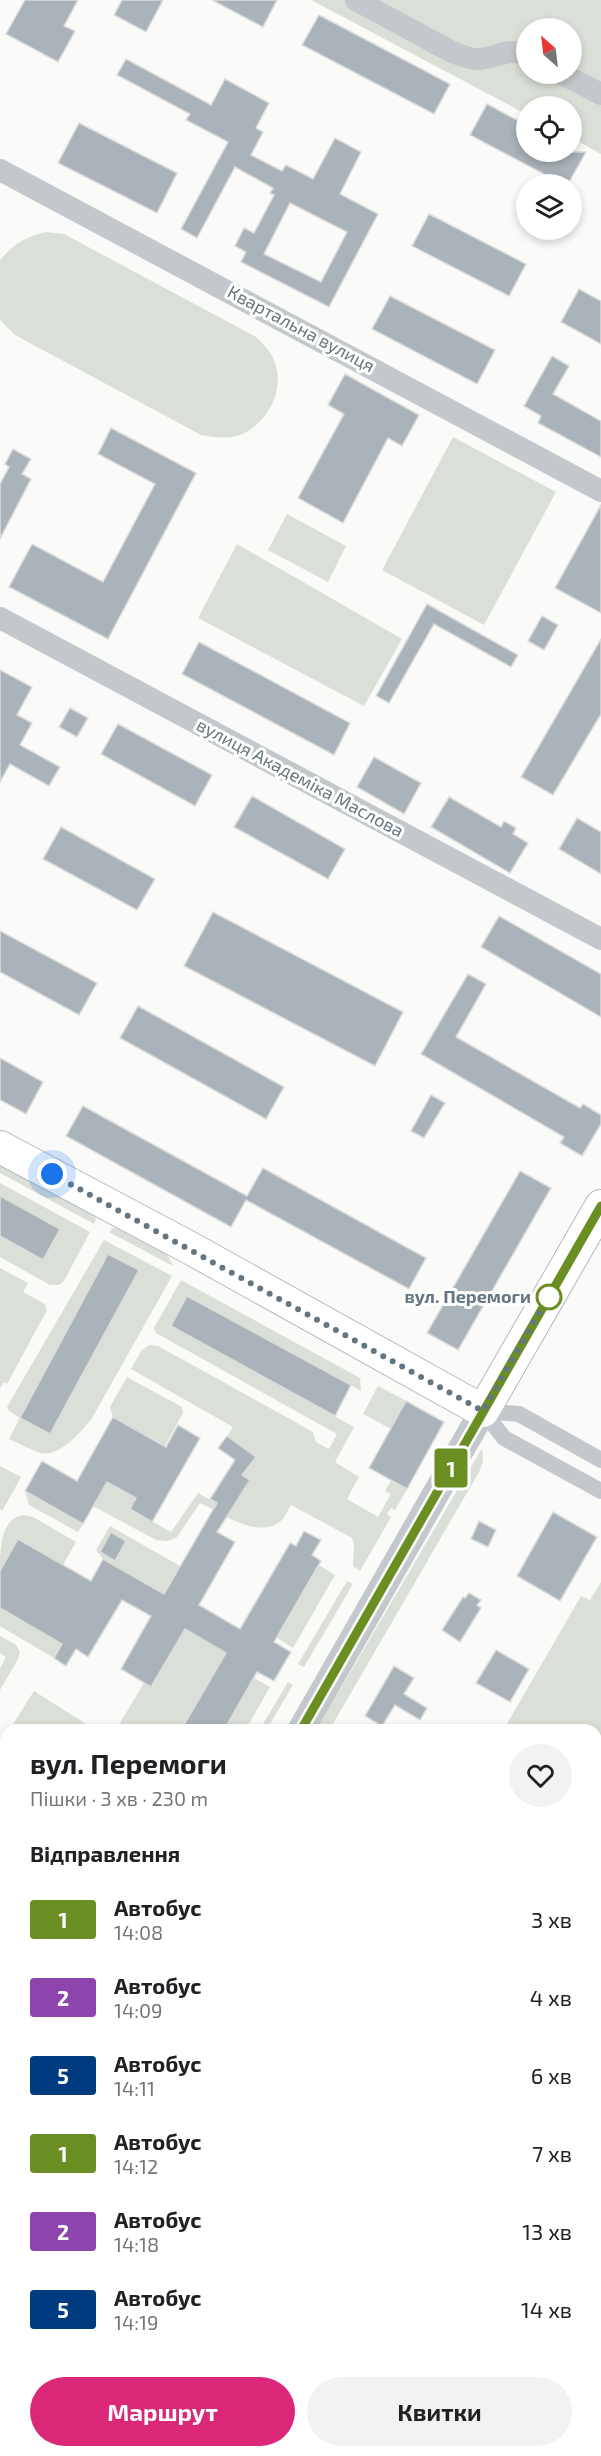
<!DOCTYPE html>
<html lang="uk">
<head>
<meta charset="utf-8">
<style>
	:root { --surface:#fff; --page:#f2f2f2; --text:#202124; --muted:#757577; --accent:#db2777 }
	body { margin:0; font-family:"Exo 2",sans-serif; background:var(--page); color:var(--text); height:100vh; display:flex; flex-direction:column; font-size:22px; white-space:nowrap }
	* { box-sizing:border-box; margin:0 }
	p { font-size:20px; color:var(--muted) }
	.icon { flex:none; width:33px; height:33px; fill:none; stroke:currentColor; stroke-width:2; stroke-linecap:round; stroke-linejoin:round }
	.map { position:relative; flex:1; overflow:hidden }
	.sheet { position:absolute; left:0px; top:1724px; width:602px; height:734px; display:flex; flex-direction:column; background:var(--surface); border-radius:18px 18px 0 0; box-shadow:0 3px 9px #0003 }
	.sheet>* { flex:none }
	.badge { padding:0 12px; border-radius:4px; font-size:21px; line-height:39px }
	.needle { width:39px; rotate:332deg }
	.buttons { position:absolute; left:516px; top:18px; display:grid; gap:12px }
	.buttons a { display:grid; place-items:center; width:66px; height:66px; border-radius:50%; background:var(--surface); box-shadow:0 3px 9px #0003; font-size:30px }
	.you { position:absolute; width:30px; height:30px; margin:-15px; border:4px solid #fff; border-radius:50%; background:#1a73e8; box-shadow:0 0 0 9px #1a73e833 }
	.map>.badge { position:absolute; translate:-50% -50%; box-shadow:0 0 0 3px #fff }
	h2 { padding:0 30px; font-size:22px; line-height:54px }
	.round { display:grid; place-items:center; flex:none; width:63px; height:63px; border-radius:32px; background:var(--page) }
	.head { display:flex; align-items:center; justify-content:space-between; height:102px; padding:0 30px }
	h1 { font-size:28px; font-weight:700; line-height:45px }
	.action { display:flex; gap:12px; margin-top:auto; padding:12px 30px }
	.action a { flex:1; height:69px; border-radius:36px; background:var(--accent); color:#fff; font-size:24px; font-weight:700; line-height:69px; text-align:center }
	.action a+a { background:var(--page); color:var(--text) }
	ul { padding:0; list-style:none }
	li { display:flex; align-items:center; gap:18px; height:78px; padding:0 30px }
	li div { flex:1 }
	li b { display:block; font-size:22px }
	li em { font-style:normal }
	li .badge { min-width:66px; font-weight:700; text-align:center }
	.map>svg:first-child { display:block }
	.green { fill:#dadfd7; fill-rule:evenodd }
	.building { fill:#aab3b9; stroke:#dcdcda; stroke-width:1.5; fill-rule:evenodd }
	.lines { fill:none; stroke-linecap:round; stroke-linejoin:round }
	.secondary-casing { stroke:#b3babf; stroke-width:34 }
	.pedestrian { stroke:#c3c8cc; stroke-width:16 }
	.minor { stroke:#c3c8cc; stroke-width:22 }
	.tertiary { stroke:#c3c8cc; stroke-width:27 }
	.secondary { stroke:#fff; stroke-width:32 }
	.line-casing { stroke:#fff; stroke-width:14 }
	.line { stroke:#6b8e23; stroke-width:9 }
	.walk { stroke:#657683; stroke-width:6; stroke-dasharray:0 10.8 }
	.stop-dot { fill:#fff; stroke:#6b8e23; stroke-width:3 }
	.labels { text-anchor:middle; stroke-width:6; stroke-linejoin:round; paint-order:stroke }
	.street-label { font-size:18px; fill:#657683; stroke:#fff }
	.stop-label { font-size:18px; font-weight:bold; fill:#657683; stroke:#fff; text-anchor:end }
</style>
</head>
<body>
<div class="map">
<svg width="601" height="2456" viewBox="0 0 601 2456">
	<rect width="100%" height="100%" fill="#fafaf8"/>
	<g class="green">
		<path d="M311 0H601V154L572 138V106H526V114ZM526 28H572V74H526Z"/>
		<path d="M46 232 64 234 256 337C260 341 265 346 269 351 289 380 273 420 242 434 229 440 214 437 201 435L15 335 0 320V260C14 244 25 237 46 232Z"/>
		<path d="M453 437 556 492 484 625 382 570Z"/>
		<path d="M287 514 346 546 328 582 268 550Z"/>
		<path d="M237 544 402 639 364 706 198 618Z"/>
		<path d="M0 1165 94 1216 96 1219 94 1224 0 1173Z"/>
		<path d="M0 1183 90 1232 64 1281 59 1285H50L0 1257Z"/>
		<path d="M113 1228H118L167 1254 173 1266 109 1232Z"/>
		<path d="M104 1240 172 1276 92 1418C82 1431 60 1457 41 1453 30 1450 19 1443 9 1439L20 1418 9 1411 7 1407Z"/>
		<path d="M0 1268 28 1283 23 1292 45 1304 47 1310 7 1384 4 1382 0 1388Z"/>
		<path d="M181 1280 360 1378 361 1391 188 1296 171 1326 354 1427 335 1462 359 1477 347 1499 378 1517 391 1494 385 1491 391 1481 407 1489 395 1510 391 1508 387 1514 391 1517 360 1571 353 1566 354 1544 352 1538 291 1505C288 1510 285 1517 281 1521 258 1540 222 1513 200 1503L177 1537 168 1541 156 1540 93 1506 100 1494 113 1417 110 1407 127 1377 182 1407 183 1413 130 1509 171 1532 198 1493 230 1511 250 1480 230 1467 255 1458 227 1436 233 1427 131 1369 141 1351 149 1345 158 1346 313 1432 316 1442 329 1449 337 1434 156 1333 154 1328Z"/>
		<path d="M378 1386 406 1401 391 1429 363 1414Z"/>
		<path d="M482 1448 483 1461 479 1472 330 1729H317Z"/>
		<path d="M0 1466 21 1477 0 1515 2 1511 0 1509Z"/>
		<path d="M25 1491 83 1524 78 1532 29 1505Z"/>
		<path d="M24 1515 33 1517 76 1542 63 1565 18 1539 0 1571C0 1550 0 1518 24 1515Z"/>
		<path d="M110 1526 180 1566 164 1594 103 1559 96 1550Z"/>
		<path d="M319 1565 335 1575 293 1648 277 1638Z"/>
		<path d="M347 1581 353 1584 304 1667 298 1664Z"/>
		<path d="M601 1582V2174L596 2177V1730L504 1729 581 1596 590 1600Z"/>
		<path d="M0 1608 62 1644 54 1658 0 1626Z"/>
		<path d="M185 1629 226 1653 181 1729H122L120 1723 144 1683 152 1687Z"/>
		<path d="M0 1636 16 1645 20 1652 18 1659 0 1690V1668L6 1657 0 1653Z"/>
		<path d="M254 1678 270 1687 246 1729 224 1730Z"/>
		<path d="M288 1682 293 1685 267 1729H260Z"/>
		<path d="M34 1691 94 1729H10Z"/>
		<path d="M6 2156V2326L0 2327V2160Z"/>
		<path d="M601 2209V2241H596V2212Z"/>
		<path d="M601 2336V2415L596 2428V2339Z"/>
		<path d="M6 2419V2449H3L0 2456V2420Z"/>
		<path d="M164 2451H265L260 2456H167Z"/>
		<path d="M296 2451H355L358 2456H292Z"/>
		<path d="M376 2451H452L454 2456H379Z"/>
	</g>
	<g class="building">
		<path d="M25 0H78L64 26 75 31 58 62 6 34Z"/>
		<path d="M122 0H163L146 32 114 15Z"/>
		<path d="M212 0H277L263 27Z"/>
		<path d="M319 15 450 84 434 114 302 45Z"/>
		<path d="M126 59 211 105 225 79 269 103 256 128 263 132 251 155 282 171 286 165 313 179 335 138 361 152 340 194 378 214 329 307 241 262 246 252 235 246 244 228 254 233 274 195 270 193 273 188 235 167 197 238 181 229 228 142 186 120 190 114 117 75ZM290 203 347 232 321 282 264 254Z"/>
		<path d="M487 104 526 125V152H586L568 184H563L470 135Z"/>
		<path d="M79 123 177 173 157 213 58 163Z"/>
		<path d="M429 214 526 264 509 296 412 246Z"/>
		<path d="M579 289 601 301V344L561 322Z"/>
		<path d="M390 296 495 350 477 384 372 329Z"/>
		<path d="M552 356 569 366 553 394 601 421V457L538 423 541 416 524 406Z"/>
		<path d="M345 374 419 415 402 446 388 438 343 523 298 498 344 414 328 405Z"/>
		<path d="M111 428 196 473 108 639 9 587 32 544 103 582 155 484 98 454Z"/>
		<path d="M13 449 31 459 22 474 31 479 0 539V484L9 467 5 464Z"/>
		<path d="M601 505V613L555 588Z"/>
		<path d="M427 604 518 655 511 667 434 624 389 703 376 696Z"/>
		<path d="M542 616 558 625 544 650 528 641Z"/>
		<path d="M601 639V714L553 795 521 777Z"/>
		<path d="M199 642 350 723 334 755 182 674Z"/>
		<path d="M0 670 32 687 17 715 32 723 20 745 60 767 49 786 10 764 0 782Z"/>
		<path d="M70 708 88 718 77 737 59 727Z"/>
		<path d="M118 724 212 775 195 806 101 754Z"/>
		<path d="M374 757 421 783 404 814 357 787Z"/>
		<path d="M252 796 345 849 328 879 234 827Z"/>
		<path d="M449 797 501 827 504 821 516 828 513 834 528 843 510 873 431 827Z"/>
		<path d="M577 818 601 832V874L559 849Z"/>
		<path d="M61 827 155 879 137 910 43 859Z"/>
		<path d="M213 912 403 1012 375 1066 184 966Z"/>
		<path d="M499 916 601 974V1017L481 947Z"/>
		<path d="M0 931 97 983 79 1015 0 972Z"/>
		<path d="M468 974 486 984 456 1037 580 1108 583 1104 601 1115V1124L582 1156 560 1143 564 1137 421 1054Z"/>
		<path d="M138 1006 284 1087 266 1119 120 1038Z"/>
		<path d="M0 1058 43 1082 26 1114 0 1100Z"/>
		<path d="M431 1095 445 1103 424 1138 411 1131Z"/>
		<path d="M83 1106 247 1196 263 1168 426 1258 409 1289 246 1200 231 1227 66 1136Z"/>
		<path d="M520 1171 551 1188 458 1350 427 1333Z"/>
		<path d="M0 1196 60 1229 43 1260 0 1236Z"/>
		<path d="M108 1254 139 1270 50 1434 20 1418Z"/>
		<path d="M187 1296 351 1385 335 1416 171 1326Z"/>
		<path d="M406 1401 444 1422 407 1489 369 1468Z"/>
		<path d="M113 1417 166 1447 178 1425 200 1438 152 1522 130 1509 136 1498 107 1482 83 1524 25 1491 42 1461 77 1481Z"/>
		<path d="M227 1436 256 1457 242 1475 250 1480 217 1532 235 1542 199 1605 240 1629 290 1543 296 1546 304 1531 321 1540 312 1555 321 1561 274 1642 291 1652 274 1681 257 1672 224 1730H181L226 1653 185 1629 151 1687 121 1669 151 1616 122 1600 88 1657 76 1649 66 1666 54 1658 62 1644 0 1608V1571L18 1539 91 1581 103 1559 164 1594 217 1503 210 1499 235 1460 218 1448Z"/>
		<path d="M553 1512 597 1537 560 1601 517 1576Z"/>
		<path d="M479 1521 496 1530 488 1547 471 1539Z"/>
		<path d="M111 1532 126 1541 115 1561 100 1552Z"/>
		<path d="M469 1593 481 1600 477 1605 481 1608 460 1642 442 1630 463 1597 465 1598Z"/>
		<path d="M496 1650 529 1669 510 1702 476 1683Z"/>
		<path d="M394 1666 414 1678 404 1694 427 1708 420 1720 395 1705 382 1726 365 1716Z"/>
	</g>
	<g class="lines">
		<defs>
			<path id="secondary" d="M0 1147 192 1249 483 1411 601 1206"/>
		</defs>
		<use href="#secondary" class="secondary-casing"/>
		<g class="pedestrian">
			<path d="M483 1411 504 1438 601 1491"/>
			<path d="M483 1411 519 1414 601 1460"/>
		</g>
		<g class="minor">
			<path d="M356 0 452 52C461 55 471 60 480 59 498 57 509 47 526 55"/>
			<path d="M562 74 601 94"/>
			<path d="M0 170 601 491"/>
			<path d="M0 618 601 939"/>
			<path d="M0 1857 6 1861"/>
		</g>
		<g class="tertiary">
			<path d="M301 1730 483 1411"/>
			<path d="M0 2115 6 2112"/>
		</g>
		<use href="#secondary" class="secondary"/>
	</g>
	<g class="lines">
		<defs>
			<path id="line" d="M301 1730 601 1206"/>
		</defs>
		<use href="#line" class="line-casing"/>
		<use href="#line" class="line"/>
		<path class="walk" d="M52 1174 483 1411 550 1294 549 1297"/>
	</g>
	<circle class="stop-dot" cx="549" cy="1297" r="12"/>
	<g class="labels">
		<g class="street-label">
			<text transform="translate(301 329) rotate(28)" y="6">Квартальна вулиця</text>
			<text transform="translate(300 778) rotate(28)" y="6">вулиця Академіка Маслова</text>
		</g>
		<g class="stop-label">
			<text x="531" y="1303">вул. Перемоги</text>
		</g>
	</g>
</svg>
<div class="buttons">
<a><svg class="needle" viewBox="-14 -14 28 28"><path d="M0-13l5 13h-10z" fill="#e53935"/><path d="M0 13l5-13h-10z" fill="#757577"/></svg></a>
<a><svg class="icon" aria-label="locate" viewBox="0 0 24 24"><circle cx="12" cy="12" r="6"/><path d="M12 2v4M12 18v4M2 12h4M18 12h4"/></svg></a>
<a><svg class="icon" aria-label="layers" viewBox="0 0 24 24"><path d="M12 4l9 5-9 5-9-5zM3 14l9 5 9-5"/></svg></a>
</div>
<div class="you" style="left:52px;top:1174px"></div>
<b class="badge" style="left:451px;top:1468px;background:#6b8e23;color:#fff">1</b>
<section class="sheet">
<div class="head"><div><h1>вул. Перемоги</h1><p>Пішки · 3 хв · 230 m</p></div><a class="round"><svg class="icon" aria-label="heart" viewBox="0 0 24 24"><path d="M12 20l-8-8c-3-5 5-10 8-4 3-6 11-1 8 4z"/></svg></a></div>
<h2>Відправлення</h2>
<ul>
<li><span class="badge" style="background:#6b8e23;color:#fff">1</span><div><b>Автобус</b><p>14:08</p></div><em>3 хв</em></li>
<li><span class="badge" style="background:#8e44ad;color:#fff">2</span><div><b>Автобус</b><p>14:09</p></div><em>4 хв</em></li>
<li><span class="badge" style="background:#003b80;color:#fff">5</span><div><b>Автобус</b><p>14:11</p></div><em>6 хв</em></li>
<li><span class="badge" style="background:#6b8e23;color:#fff">1</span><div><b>Автобус</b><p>14:12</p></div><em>7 хв</em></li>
<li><span class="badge" style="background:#8e44ad;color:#fff">2</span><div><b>Автобус</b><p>14:18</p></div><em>13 хв</em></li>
<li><span class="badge" style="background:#003b80;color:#fff">5</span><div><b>Автобус</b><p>14:19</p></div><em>14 хв</em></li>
</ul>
<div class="action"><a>Маршрут</a><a>Квитки</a></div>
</section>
</div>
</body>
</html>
